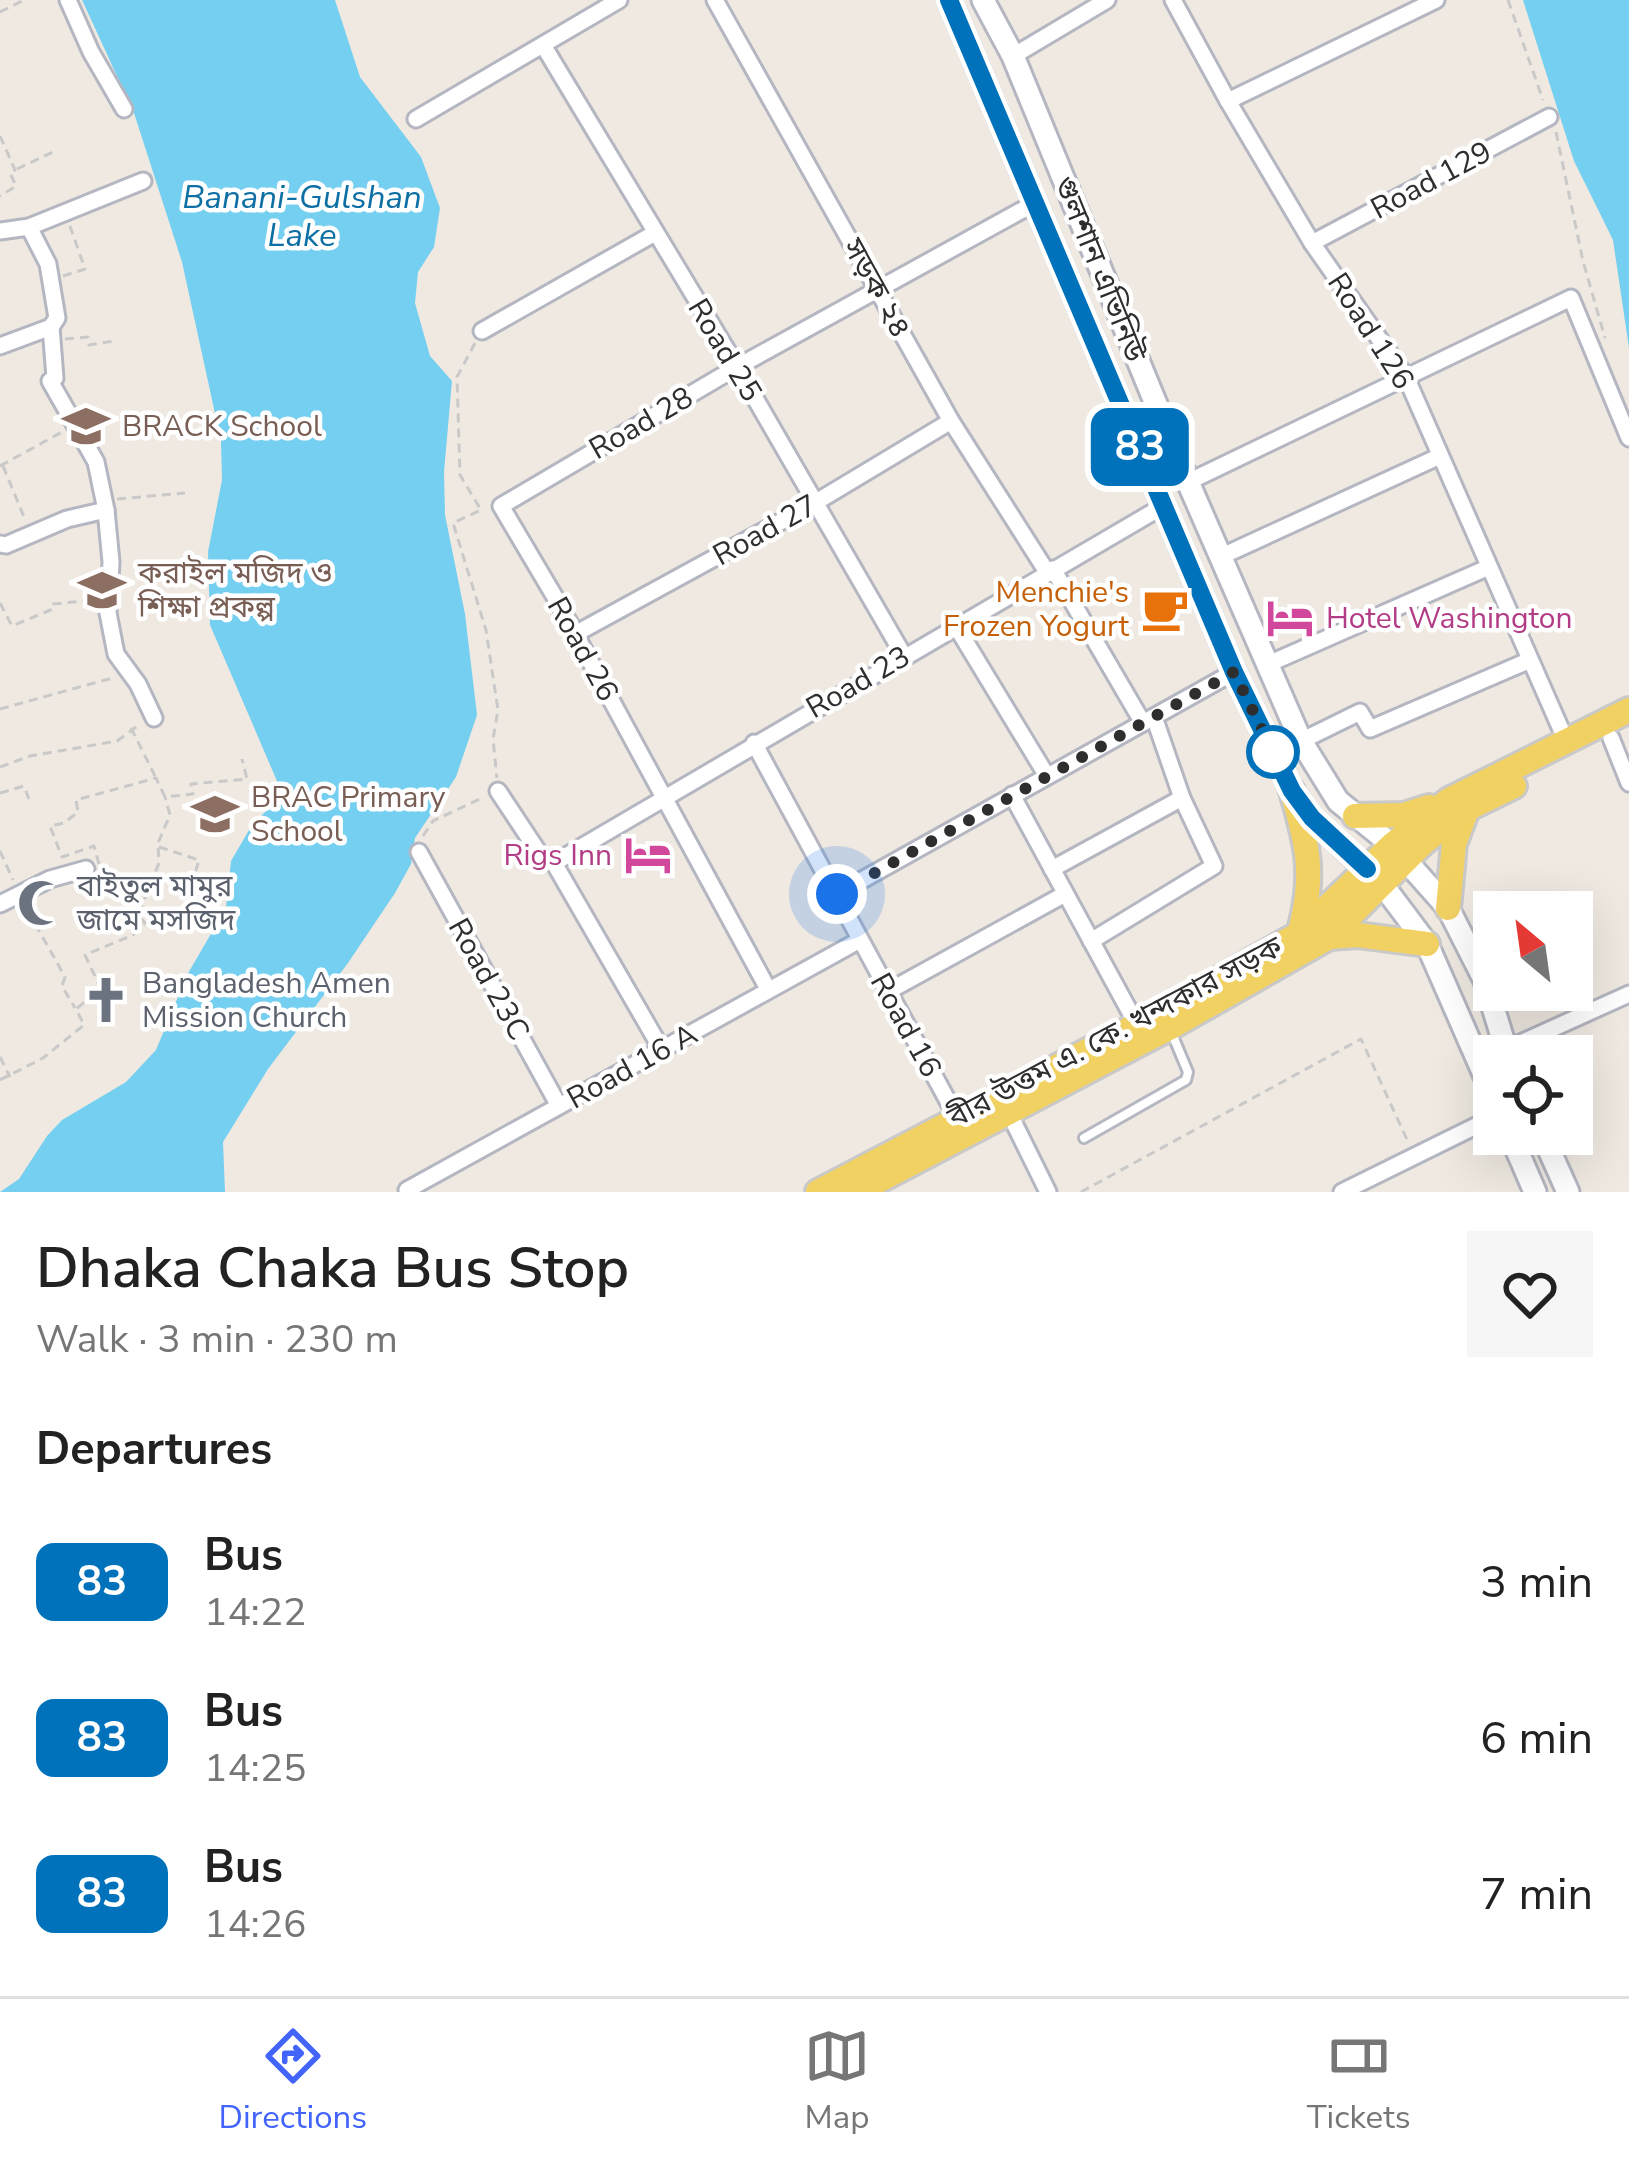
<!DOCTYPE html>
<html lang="en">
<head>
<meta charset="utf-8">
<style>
	:root { --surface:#fff; --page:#f6f6f6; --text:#222; --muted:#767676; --line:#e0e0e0; --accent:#4264fb }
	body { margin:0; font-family:"Nunito Sans","Noto Sans Bengali",sans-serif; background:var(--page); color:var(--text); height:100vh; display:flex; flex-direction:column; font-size:45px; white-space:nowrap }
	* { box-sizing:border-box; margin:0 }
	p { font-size:39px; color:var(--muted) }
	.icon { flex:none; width:66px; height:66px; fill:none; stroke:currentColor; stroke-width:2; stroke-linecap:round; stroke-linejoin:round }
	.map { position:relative; height:1192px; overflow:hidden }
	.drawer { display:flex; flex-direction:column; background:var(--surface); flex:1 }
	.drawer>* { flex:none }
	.badge { padding:0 24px; border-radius:18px; font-size:42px; line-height:78px }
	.needle { width:78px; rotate:331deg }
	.tools { position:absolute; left:1473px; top:891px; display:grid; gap:24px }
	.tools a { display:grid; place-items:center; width:120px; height:120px; border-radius:0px; background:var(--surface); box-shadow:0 12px 48px #0002; font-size:60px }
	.you { position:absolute; width:60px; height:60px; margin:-30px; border:9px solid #fff; border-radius:50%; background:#1a73e8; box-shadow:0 0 0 18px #1a73e833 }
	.map>.badge { position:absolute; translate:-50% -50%; box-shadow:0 0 0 6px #fff }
	h2 { padding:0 36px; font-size:45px; line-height:108px }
	.round { display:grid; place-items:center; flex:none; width:126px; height:126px; border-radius:0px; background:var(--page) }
	.summary { display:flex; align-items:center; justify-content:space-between; height:204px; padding:0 36px }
	h1 { font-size:57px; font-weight:600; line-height:90px }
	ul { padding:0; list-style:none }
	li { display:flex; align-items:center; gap:36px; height:156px; padding:0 36px }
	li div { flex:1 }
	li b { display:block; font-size:45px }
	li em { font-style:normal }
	li .badge { min-width:132px; font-weight:700; text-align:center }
	.dock { display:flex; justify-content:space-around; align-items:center; height:168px; border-top:3px solid var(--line); background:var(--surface); font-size:33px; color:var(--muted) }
	.dock a { display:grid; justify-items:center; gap:6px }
	.dock .active { color:var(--accent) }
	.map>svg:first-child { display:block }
	.water { fill:#75cff0 }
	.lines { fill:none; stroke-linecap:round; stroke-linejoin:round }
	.lane-casing { stroke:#b4b7c1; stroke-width:14 }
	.street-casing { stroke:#b4b7c1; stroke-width:21 }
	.secondary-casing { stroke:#b4b7c1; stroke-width:27 }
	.primary-casing { stroke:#c9c9c9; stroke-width:30 }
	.path { stroke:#c9c9c9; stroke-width:3; stroke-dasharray:9 6; stroke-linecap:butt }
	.lane { stroke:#fff; stroke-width:8 }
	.street { stroke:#fff; stroke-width:15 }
	.secondary { stroke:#fff; stroke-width:21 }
	.primary { stroke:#f2d163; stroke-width:24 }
	.line-casing { stroke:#fff; stroke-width:27 }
	.line { stroke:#0072bc; stroke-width:18 }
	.walk { stroke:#2e2e2e; stroke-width:12; stroke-dasharray:0 21.6 }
	.stop-dot { fill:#fff; stroke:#0072bc; stroke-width:6 }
	.labels { text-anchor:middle; stroke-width:9; stroke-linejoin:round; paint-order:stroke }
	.street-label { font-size:30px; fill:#2e2e2e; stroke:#fff }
	.education-label { font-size:30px; fill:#785e54; stroke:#fff; text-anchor:start }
	.food-label { font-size:30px; fill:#c56008; stroke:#fff; text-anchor:end }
	.hotel-label { font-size:30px; fill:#b23c85; stroke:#fff; text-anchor:start }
	.worship-label { font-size:30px; fill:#5b616d; stroke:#fff; text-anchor:start }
	.water-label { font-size:33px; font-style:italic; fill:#0d6fa3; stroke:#fff }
</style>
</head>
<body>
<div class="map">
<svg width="1629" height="1192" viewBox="0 0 1629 1192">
	<rect width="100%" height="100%" fill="#efe9e1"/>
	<g class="water">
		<path d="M82 0H335L360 77 421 157 440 208 434 247 418 272 415 303 430 356 452 381 444 472 445 515 465 614 477 715 456 777 415 838 411 864 395 893 348 963 268 1069 223 1142 225 1192H0L19 1179 47 1136 62 1120 126 1082 156 1050 187 975 226 908 231 861 252 825 266 811 277 781 210 625 208 552 222 480 221 441 182 262 134 113Z"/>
		<path d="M1523 0H1629V348L1613 240 1574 161Z"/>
	</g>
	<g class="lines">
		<defs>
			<path id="lane" d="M1084 1138 1186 1080 1188 1072 1170 1029"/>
			<g id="street">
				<path d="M68 0 91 52 124 109"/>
				<path d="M715 0 951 421 1047 572"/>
				<path d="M1173 0 1228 101 1312 243 1406 377 1567 743"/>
				<path d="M543 45 737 367 904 656"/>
				<path d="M1013 56 1107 0"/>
				<path d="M1228 101 1436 0"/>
				<path d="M416 119 619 0"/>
				<path d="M0 231 29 227 143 181"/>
				<path d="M1312 243 1549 117"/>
				<path d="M482 331 655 233"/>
				<path d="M0 346 51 327"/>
				<path d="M1188 482 1571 298 1629 438"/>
				<path d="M106 510 111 562 108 613 116 654 138 684 154 718"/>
				<path d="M0 544 6 545 67 519 106 510 96 462 50 381 55 378 51 327 57 318 48 264 29 227"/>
				<path d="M1220 557 1440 456"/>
				<path d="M1053 569 1143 723"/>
				<path d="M956 626 1047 776"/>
				<path d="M575 634 813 504 951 421"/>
				<path d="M1266 665 1489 567"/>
				<path d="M1611 738 1629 783"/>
				<path d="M1301 741 1360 712 1370 729 1528 661"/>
				<path d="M754 743 956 1116"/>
				<path d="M498 791 543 859 554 863 662 1050"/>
				<path d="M1012 795 1137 1025"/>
				<path d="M419 852 559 1106"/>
				<path d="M554 863 1165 505"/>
				<path d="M1052 869 1182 798"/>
				<path d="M837 894 1234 672"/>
				<path d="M0 904 50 879 86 869"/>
				<path d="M1091 941 1214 866 1182 798 1154 717"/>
				<path d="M768 989 559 604 501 506 737 367 1035 203"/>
				<path d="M887 992 1065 894"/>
				<path d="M1505 1050 1629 994"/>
				<path d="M1008 1111 1048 1192"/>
				<path d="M407 1190 860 940"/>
				<path d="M1342 1192 1494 1117"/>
			</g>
			<g id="secondary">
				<path d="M949 0 1234 672 1292 791 1312 818 1382 884 1427 944 1494 1097"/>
				<path d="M983 0 1013 56 1188 482 1301 741 1338 801 1392 845 1448 908 1485 981 1508 1056"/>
				<path d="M1510 1134 1535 1192"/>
				<path d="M1542 1134 1568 1192"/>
			</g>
			<g id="primary">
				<path d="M1292 791C1308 846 1315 875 1300 931"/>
				<path d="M1355 816 1404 815 1429 807"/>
				<path d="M1448 908 1454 844 1466 812"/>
				<path d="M1329 937 1358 935 1427 944"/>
				<path d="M818 1192 1137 1025 1299 934 1392 845 1449 800 1629 710"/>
				<path d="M857 1192 1169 1028 1329 937 1423 843 1467 809 1514 786"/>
			</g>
		</defs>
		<use href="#lane" class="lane-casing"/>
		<use href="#street" class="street-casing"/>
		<use href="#secondary" class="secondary-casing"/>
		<use href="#primary" class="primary-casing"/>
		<g class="path">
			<path d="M1508 0 1543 100"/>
			<path d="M0 12 24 0"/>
			<path d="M1556 132 1583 261 1605 338"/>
			<path d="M0 136 15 170 10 173 16 186 0 196"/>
			<path d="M17 169 55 151"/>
			<path d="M63 276 85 269 70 226"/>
			<path d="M65 339 88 337 89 345 114 341"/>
			<path d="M475 343 457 377 460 475 481 510 453 523 486 630 498 710 493 739 497 778"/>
			<path d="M0 466 62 432"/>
			<path d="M3 466 24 517"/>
			<path d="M117 499 185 493"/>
			<path d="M0 603 12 626 53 609V604L94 600"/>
			<path d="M0 709 116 677"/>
			<path d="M131 728 155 776"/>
			<path d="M0 767 30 756 117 741 139 725"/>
			<path d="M0 793 24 786 29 799"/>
			<path d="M423 836 433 821 484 797"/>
			<path d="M159 847 199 860 193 880"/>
			<path d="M0 851 13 880"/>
			<path d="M99 864 94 846 62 857 50 826 64 823 78 812 76 800 156 778 165 797 193 794 191 784 247 779 242 759"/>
			<path d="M98 878 107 895 121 888 137 914"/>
			<path d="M28 911 65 977 62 986 75 1008"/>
			<path d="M0 1057 10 1077"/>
			<path d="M0 1080 43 1058 84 1025 76 1009 101 989 85 955 133 935 145 923 138 915 159 863 158 843 170 815 165 797"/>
			<path d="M1081 1192 1361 1039 1409 1144"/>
		</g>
		<use href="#lane" class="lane"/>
		<use href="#street" class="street"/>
		<use href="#secondary" class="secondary"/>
		<use href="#primary" class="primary"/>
	</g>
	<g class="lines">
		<defs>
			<path id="line" d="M949 0 1234 672 1292 791 1312 818 1367 869"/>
		</defs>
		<use href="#line" class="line-casing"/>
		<use href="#line" class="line"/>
		<path class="walk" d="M837 894 1234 672 1273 752"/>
	</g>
	<defs>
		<symbol id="school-bare" viewBox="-9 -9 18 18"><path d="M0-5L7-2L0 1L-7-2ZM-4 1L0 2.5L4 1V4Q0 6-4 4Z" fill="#8d6e63" stroke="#fff" stroke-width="2.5" paint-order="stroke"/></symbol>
		<symbol id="cafe-bare" viewBox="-9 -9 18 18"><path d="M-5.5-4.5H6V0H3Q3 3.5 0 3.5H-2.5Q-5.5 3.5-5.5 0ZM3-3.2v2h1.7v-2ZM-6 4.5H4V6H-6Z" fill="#e8710a" stroke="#fff" stroke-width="2.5" paint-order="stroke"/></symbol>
		<symbol id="hotel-bare" viewBox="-9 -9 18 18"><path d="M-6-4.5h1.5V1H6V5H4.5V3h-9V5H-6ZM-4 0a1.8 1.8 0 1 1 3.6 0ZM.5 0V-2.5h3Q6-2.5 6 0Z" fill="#d1479c" stroke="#fff" stroke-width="2.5" paint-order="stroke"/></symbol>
		<symbol id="mosque-bare" viewBox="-9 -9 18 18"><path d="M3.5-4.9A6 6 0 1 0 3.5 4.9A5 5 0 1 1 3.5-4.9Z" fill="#6b7280" stroke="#fff" stroke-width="2.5" paint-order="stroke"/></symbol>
		<symbol id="church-bare" viewBox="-9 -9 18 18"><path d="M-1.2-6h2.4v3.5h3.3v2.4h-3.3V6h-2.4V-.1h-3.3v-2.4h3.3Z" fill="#6b7280" stroke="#fff" stroke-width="2.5" paint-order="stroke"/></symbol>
	</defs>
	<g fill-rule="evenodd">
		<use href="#school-bare" x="53" y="393" width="66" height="66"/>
		<use href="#school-bare" x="69" y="557" width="66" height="66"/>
		<use href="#cafe-bare" x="1132" y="576" width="66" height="66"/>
		<use href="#hotel-bare" x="1257" y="585" width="66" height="66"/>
		<use href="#school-bare" x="182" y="781" width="66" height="66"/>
		<use href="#hotel-bare" x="615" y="822" width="66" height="66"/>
		<use href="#mosque-bare" x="8" y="870" width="66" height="66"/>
		<use href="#church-bare" x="73" y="967" width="66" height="66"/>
	</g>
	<circle class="stop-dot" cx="1273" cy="752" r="24"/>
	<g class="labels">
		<g class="street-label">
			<text transform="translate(1431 180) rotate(-28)" y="10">Road 129</text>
			<text transform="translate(1100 269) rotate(68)" y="10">গুলশান এভিনিউ</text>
			<text transform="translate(877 288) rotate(61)" y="10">সড়ক ২৪</text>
			<text transform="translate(1371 331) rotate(57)" y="10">Road 126</text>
			<text transform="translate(725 350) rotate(59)" y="10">Road 25</text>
			<text transform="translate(641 423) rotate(-30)" y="10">Road 28</text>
			<text transform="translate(765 530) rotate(-29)" y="10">Road 27</text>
			<text transform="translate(583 649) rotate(61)" y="10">Road 26</text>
			<text transform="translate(858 682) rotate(-30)" y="10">Road 23</text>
			<text transform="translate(489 979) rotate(61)" y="10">Road 23C</text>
			<text transform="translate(906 1025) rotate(61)" y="10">Road 16</text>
			<text transform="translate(1115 1032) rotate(-28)" y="10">বীর উত্তম এ. কে. খন্দকার সড়ক</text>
			<text transform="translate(632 1066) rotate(-29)" y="10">Road 16 A</text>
		</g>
		<g class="education-label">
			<text x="122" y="436">BRACK School</text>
			<text x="138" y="583">করাইল মজিদ ও<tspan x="138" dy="34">শিক্ষা প্রকল্প</tspan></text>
			<text x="251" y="807">BRAC Primary<tspan x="251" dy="34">School</tspan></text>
		</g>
		<g class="food-label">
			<text x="1129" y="602">Menchie's<tspan x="1129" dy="34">Frozen Yogurt</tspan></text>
		</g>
		<g class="hotel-label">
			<text x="1326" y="628">Hotel Washington</text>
			<text x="612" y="865" text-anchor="end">Rigs Inn</text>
		</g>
		<g class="worship-label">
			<text x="77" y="896">বাইতুল মামুর<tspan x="77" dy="34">জামে মসজিদ</tspan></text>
			<text x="142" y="993">Bangladesh Amen<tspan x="142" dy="34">Mission Church</tspan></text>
		</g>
		<g class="water-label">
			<text x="302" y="208">Banani-Gulshan<tspan x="302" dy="38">Lake</tspan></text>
		</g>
	</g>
</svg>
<div class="tools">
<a><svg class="needle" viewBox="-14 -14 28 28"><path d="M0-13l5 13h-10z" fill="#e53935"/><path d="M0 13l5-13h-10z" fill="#767676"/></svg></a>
<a><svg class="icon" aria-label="locate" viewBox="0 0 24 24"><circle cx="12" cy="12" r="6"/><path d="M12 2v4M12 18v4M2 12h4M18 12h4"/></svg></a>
</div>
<div class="you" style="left:837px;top:894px"></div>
<b class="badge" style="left:1140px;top:447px;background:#0072bc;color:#fff">83</b>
</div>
<section class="drawer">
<div class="summary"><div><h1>Dhaka Chaka Bus Stop</h1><p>Walk · 3 min · 230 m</p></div><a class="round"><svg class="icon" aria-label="heart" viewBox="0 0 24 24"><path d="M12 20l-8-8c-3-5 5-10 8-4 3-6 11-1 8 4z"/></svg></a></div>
<h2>Departures</h2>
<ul>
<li><span class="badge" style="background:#0072bc;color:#fff">83</span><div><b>Bus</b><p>14:22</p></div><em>3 min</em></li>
<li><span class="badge" style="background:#0072bc;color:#fff">83</span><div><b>Bus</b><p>14:25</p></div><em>6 min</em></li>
<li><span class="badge" style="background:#0072bc;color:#fff">83</span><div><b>Bus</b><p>14:26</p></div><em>7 min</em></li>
</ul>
</section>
<nav class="dock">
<a class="active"><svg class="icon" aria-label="directions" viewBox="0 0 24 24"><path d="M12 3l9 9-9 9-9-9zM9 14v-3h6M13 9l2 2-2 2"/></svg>Directions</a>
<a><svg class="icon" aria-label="map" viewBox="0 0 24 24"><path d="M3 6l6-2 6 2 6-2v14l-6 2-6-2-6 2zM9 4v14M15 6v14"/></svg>Map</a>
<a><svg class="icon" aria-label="tickets" viewBox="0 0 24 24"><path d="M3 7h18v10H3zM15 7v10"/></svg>Tickets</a>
</nav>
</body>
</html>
